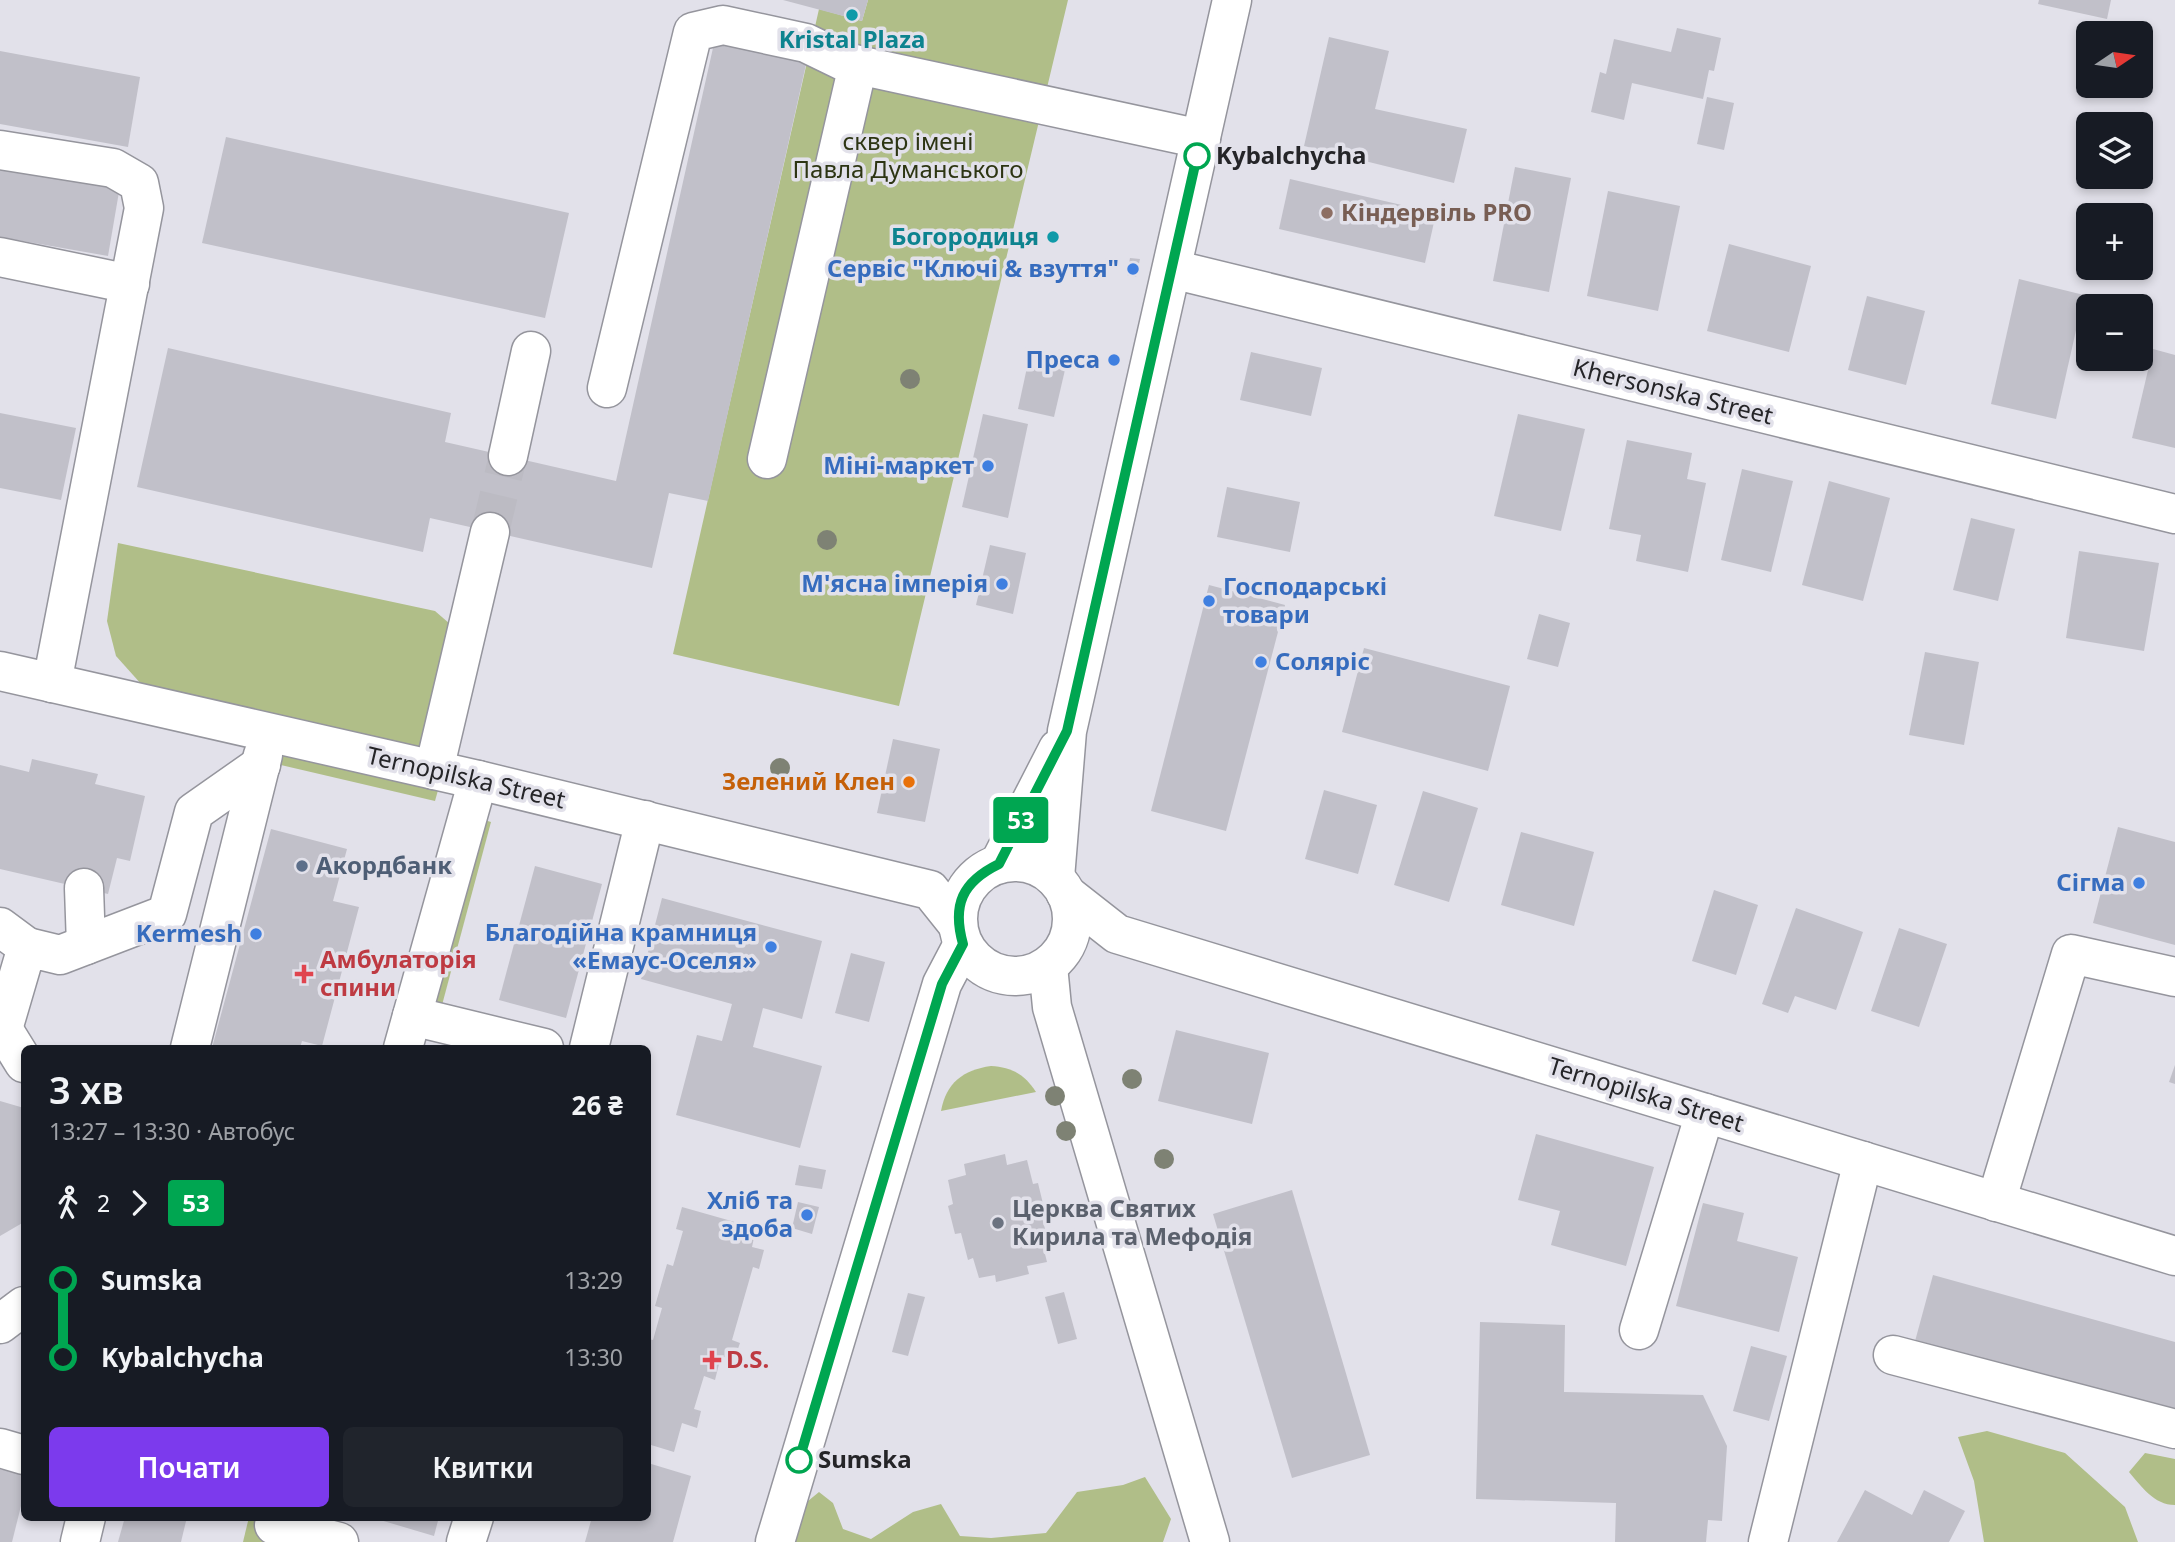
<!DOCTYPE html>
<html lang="uk">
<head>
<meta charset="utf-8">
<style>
	:root { --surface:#171b24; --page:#20242c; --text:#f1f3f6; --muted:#9ea1a6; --accent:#7c3aed }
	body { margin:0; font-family:"Noto Sans",sans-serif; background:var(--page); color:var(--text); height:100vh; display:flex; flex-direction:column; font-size:26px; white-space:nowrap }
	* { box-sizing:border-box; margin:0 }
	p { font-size:23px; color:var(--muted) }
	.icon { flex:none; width:38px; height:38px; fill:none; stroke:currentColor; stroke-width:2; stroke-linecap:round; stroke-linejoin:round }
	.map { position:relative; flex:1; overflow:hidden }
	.details { position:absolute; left:21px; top:1045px; width:630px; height:476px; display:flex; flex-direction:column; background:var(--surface); border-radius:10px; box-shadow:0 4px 10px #0003 }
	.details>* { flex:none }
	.badge { padding:0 14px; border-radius:5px; font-size:24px; line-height:46px }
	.needle { width:46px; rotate:77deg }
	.buttons { position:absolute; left:2076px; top:21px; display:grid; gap:14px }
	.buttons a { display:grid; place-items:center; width:77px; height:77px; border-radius:10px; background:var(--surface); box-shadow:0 4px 10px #0003; font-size:35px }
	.map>.badge { position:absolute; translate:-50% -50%; box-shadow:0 0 0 4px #fff }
	.legs { display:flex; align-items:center; gap:10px; height:77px; padding:0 28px; font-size:23px }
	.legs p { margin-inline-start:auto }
	.overview { display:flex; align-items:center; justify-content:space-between; height:119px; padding:0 28px }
	h1 { font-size:38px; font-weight:600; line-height:52px }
	.cta { display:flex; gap:14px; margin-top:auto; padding:14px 28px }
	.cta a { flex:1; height:80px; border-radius:10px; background:var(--accent); color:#fff; font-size:28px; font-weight:600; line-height:80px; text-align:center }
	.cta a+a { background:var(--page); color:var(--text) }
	ul { padding:0 28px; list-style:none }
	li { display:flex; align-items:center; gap:24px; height:77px; font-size:26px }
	li i { display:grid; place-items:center; width:10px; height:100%; margin:0 9px; background:currentColor }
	li i::after { content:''; width:18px; height:18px; margin:-9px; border:5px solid; border-radius:50%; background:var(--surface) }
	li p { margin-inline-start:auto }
	li:first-child i { background:linear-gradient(#0000 50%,currentColor 0) }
	li:last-child i { background:linear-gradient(currentColor 50%,#0000 0) }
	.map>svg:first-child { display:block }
	.green { fill:#b0be88 }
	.building { fill:#c1c0c9 }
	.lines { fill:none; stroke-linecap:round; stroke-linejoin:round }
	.minor-tunnel { stroke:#bcbbc3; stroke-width:38; stroke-dasharray:38 19; stroke-linecap:butt }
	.minor-casing { stroke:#95959d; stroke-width:41 }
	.minor { stroke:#fff; stroke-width:38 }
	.tree { fill:#7e8274 }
	.line-1-casing { stroke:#fff; stroke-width:16 }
	.line-1 { stroke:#00a651; stroke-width:10 }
	.culture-dot { fill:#0f9aa8; stroke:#e2e1ea; stroke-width:2.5 }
	.stop-1-dot { fill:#fff; stroke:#00a651; stroke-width:3.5 }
	.education-dot { fill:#8d6e63; stroke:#e2e1ea; stroke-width:2.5 }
	.shop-dot { fill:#3f7fe0; stroke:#e2e1ea; stroke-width:2.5 }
	.food-dot { fill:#e8710a; stroke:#e2e1ea; stroke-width:2.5 }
	.service-dot { fill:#5c6f8a; stroke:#e2e1ea; stroke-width:2.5 }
	.health-dot { fill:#e0444e; stroke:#e2e1ea; stroke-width:2.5 }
	.worship-dot { fill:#6b7280; stroke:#e2e1ea; stroke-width:2.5 }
	.labels { text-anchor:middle; stroke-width:7; stroke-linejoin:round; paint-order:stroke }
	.culture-label { font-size:24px; font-weight:bold; fill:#0d838f; stroke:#e2e1ea }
	.park-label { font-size:24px; fill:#2d3513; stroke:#e2e1ea }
	.stop-label { font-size:24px; font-weight:bold; fill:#252528; stroke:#e2e1ea; text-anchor:start }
	.education-label { font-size:24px; font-weight:bold; fill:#785e54; stroke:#e2e1ea; text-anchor:start }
	.shop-label { font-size:24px; font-weight:bold; fill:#366cbe; stroke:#e2e1ea; text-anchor:end }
	.street-label { font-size:24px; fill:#252528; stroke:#e2e1ea }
	.food-label { font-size:24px; font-weight:bold; fill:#c56008; stroke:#e2e1ea; text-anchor:end }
	.service-label { font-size:24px; font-weight:bold; fill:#4e5e75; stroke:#e2e1ea; text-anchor:start }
	.health-label { font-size:24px; font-weight:bold; fill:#be3a42; stroke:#e2e1ea; text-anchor:start }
	.worship-label { font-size:24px; font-weight:bold; fill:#5b616d; stroke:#e2e1ea; text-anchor:start }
</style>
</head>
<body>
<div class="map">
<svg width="2175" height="1542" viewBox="0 0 2175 1542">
	<rect width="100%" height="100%" fill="#e2e1ea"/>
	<g class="green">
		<path d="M868 0H1068L899 706 673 654 819 9 862 21Z"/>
		<path d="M118 543 435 611 450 624 425 744 405 751 142 685 116 656 107 621Z"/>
		<path d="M273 739 442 776 435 801 268 762Z"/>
		<path d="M471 816 491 822 438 1020 418 1014Z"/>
		<path d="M991 1066C1012 1067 1025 1075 1036 1092L941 1111C946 1083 963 1070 991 1066Z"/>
		<path d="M1987 1431 2065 1453 2125 1507 2138 1542H1984L1974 1481 1958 1437Z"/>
		<path d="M2145 1453 2175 1459V1505C2154 1505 2141 1486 2129 1472Z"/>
		<path d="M1145 1477 1171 1519 1163 1542H793L802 1506 819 1492 833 1503 843 1529 871 1539 913 1512 941 1504 960 1536 991 1538 1046 1533 1077 1492 1123 1485Z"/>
		<path d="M249 1517H271L264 1542H243Z"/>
	</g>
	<g class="building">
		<path d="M783 0H868L862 21Z"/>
		<path d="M2039 0H2111L2107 19 2038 4Z"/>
		<path d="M1677 28 1721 38 1714 71 1709 70 1703 99 1632 83 1624 120 1591 112 1600 72 1606 74 1614 39 1671 52Z"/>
		<path d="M1329 37 1389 51 1375 109 1467 129 1454 183 1304 146Z"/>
		<path d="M715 39 807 60 708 501 669 493 652 568 430 518 423 552 137 487 168 348 451 413 445 442 616 481Z"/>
		<path d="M0 51 140 77 128 147 0 124Z"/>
		<path d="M1707 97 1734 103 1724 150 1697 144Z"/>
		<path d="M226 137 569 213 545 318 202 243Z"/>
		<path d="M0 165 120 186 108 256 0 237Z"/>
		<path d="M1515 167 1571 178 1549 292 1493 281Z"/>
		<path d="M1290 179 1436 213 1425 263 1279 229Z"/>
		<path d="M1608 191 1680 206 1658 311 1587 296Z"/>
		<path d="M1729 244 1811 266 1789 352 1707 331Z"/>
		<path d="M1130 258 1140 259 1136 277 1127 275Z"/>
		<path d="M2019 279 2084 295 2056 419 1991 404Z"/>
		<path d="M1867 296 1925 311 1906 385 1848 370Z"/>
		<path d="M1031 349 1068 357 1054 417 1018 409Z"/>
		<path d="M2153 349 2175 355V448L2132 438Z"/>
		<path d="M1251 352 1322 368 1311 416 1240 400Z"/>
		<path d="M1110 354 1120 356 1118 367 1108 365Z"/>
		<path d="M0 413 76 428 61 500 0 488Z"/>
		<path d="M983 414 1028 424 1008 518 962 507Z"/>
		<path d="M1518 414 1585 429 1561 531 1494 516Z"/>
		<path d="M1627 440 1692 453 1687 479 1706 483 1688 572 1636 561 1641 535 1609 529Z"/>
		<path d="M1742 469 1793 481 1771 572 1721 560Z"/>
		<path d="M1829 481 1890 498 1863 601 1802 585Z"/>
		<path d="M1227 487 1300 502 1290 552 1217 537Z"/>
		<path d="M1971 518 2015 529 1998 601 1953 590Z"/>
		<path d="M990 545 1026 553 1013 614 976 605Z"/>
		<path d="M2079 551 2159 563 2144 651 2066 638Z"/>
		<path d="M1209 585 1285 605 1226 831 1151 811Z"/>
		<path d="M1539 614 1570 623 1558 667 1527 659Z"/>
		<path d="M1364 648 1510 686 1488 771 1342 732Z"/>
		<path d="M1925 652 1979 662 1964 745 1909 735Z"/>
		<path d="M893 739 940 749 925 822 877 813Z"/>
		<path d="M32 759 98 774 95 784 145 796 130 861 117 858 108 894 0 869V765L29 772Z"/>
		<path d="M1324 790 1377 805 1358 874 1305 859Z"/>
		<path d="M1423 791 1478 808 1449 902 1394 885Z"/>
		<path d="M2118 827 2175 842V945L2093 923Z"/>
		<path d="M271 829 347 849 333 901 359 907 322 1046 302 1041 300 1048H212Z"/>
		<path d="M1521 832 1594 852 1574 926 1501 905Z"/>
		<path d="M535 866 602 884 566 1018 499 1000Z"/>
		<path d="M1714 890 1758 905 1736 975 1692 961Z"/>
		<path d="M662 898 822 941 802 1019 763 1008 753 1047 822 1066 800 1148 676 1115 697 1035 722 1041 732 1004 641 979Z"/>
		<path d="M1796 908 1863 932 1836 1010 1795 996 1788 1013 1762 1004Z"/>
		<path d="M1899 928 1947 944 1919 1027 1871 1011Z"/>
		<path d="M851 953 885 962 869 1022 835 1013Z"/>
		<path d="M1176 1030 1269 1053 1252 1124 1158 1101Z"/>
		<path d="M2175 1065V1084L2169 1082Z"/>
		<path d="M0 1101 24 1108V1222L0 1236Z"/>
		<path d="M1536 1134 1654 1167 1626 1266 1551 1245 1560 1211 1518 1200Z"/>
		<path d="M1005 1154 1007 1165 1027 1160 1033 1184 1038 1183 1045 1212 1041 1214 1048 1240 1042 1242 1047 1262 1027 1266 1029 1274 996 1282 995 1275 979 1278 973 1258 968 1260 961 1233 955 1234 948 1206 953 1204 948 1180 966 1175 964 1164Z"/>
		<path d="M799 1165 826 1170 822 1189 795 1185Z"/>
		<path d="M1292 1190 1370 1455 1292 1478 1213 1214Z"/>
		<path d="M798 1202 819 1207 812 1234 792 1228Z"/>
		<path d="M1703 1203 1744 1213 1737 1241 1798 1257 1779 1332 1676 1306Z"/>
		<path d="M682 1207 756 1228 752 1247 764 1250 759 1269 753 1267 732 1340 740 1343 734 1360 721 1356 715 1380 704 1376 694 1409 701 1411 697 1428 682 1423 674 1452 651 1445 648 1455V1339L653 1340 662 1308 655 1306 667 1264 673 1266 683 1231 676 1229Z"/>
		<path d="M1933 1275 2175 1342V1417L1914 1345Z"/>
		<path d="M1064 1292 1077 1339 1058 1344 1045 1297Z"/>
		<path d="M908 1293 925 1297 908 1356 892 1352Z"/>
		<path d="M1480 1322 1565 1325 1564 1392 1703 1395 1727 1446 1722 1521 1708 1520 1706 1542H1615L1616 1503 1476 1499Z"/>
		<path d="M1751 1346 1787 1356 1769 1421 1733 1411Z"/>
		<path d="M648 1463 691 1476 673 1542H585L592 1517H648Z"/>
		<path d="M0 1469 24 1475V1494L12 1542H0Z"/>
		<path d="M1865 1490 1912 1515 1924 1490 1965 1511 1949 1542H1837Z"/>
		<path d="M125 1517H187L181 1542H118Z"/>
		<path d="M370 1517H439L434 1536Z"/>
	</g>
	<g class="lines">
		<path class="minor-tunnel" d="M490 532 508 456"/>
		<defs>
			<g id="minor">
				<path d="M0 150 113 168 139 183 144 208 52 683"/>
				<path d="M0 257 130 284"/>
				<path d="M1172 269 2175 514"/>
				<path d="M607 388 693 32 723 25 806 43 841 60 858 65 1201 139"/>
				<path d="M508 456 531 351"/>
				<path d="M767 459 858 65"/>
				<path d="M0 671 478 780 930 890 958 925"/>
				<path d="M434 770 490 532"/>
				<circle cx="1015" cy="919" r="57"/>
				<path d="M999 864 1058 749"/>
				<path d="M1055 878 1067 731 1232 0"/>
				<path d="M84 888 86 945"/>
				<path d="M1066 894 1117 934 2175 1256"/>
				<path d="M0 927 27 947"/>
				<path d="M1048 966 1052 1007 1210 1542"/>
				<path d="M412 1016 544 1048"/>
				<path d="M0 1029H3L24 1063"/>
				<path d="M3 1029 27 947 60 955 167 914 194 812 261 765"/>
				<path d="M190 1048 263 755"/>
				<path d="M403 1048 478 780"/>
				<path d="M589 1048 645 820"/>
				<path d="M1996 1202 2071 954 2175 977"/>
				<path d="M0 1324 24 1306"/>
				<path d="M1639 1330 1705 1113"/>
				<path d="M1893 1355 2175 1429"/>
				<path d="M0 1448 24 1455"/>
				<path d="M274 1525 339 1542"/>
				<path d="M80 1542 86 1517"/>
				<path d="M466 1542 474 1517"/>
				<path d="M775 1542 942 984 963 944"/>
				<path d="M1768 1542 1863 1161"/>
			</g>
		</defs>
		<use href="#minor" class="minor-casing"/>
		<use href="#minor" class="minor"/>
	</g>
	<g class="tree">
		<circle cx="910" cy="379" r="10"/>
		<circle cx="827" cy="540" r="10"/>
		<circle cx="780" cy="768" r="10"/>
		<circle cx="1132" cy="1079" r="10"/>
		<circle cx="1055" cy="1096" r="10"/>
		<circle cx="1066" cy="1131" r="10"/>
		<circle cx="1164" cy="1159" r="10"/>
	</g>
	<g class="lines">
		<defs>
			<path id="line-1" d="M799 1460 942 984 963 944C952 905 962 882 999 864L1067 731 1197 156"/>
		</defs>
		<use href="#line-1" class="line-1-casing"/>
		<use href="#line-1" class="line-1"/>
	</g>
	<g class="culture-dot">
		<circle cx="852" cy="15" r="7"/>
		<circle cx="1053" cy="237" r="7"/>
	</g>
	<g class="stop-1-dot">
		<circle cx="1197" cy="156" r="12"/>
		<circle cx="799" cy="1460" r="12"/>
	</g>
	<circle class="education-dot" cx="1327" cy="213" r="7"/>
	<g class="shop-dot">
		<circle cx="1133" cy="269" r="7"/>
		<circle cx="1114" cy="360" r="7"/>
		<circle cx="988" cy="466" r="7"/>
		<circle cx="1002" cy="584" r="7"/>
		<circle cx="1209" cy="601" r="7"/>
		<circle cx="1261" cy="662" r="7"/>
		<circle cx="2139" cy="883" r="7"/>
		<circle cx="256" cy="934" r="7"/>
		<circle cx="771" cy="947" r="7"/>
		<circle cx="807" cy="1215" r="7"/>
	</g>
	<circle class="food-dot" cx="909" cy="782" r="7"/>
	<circle class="service-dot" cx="302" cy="866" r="7"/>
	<g class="health-dot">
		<path d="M300.5 963.5h7v7h7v7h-7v7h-7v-7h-7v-7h7z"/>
		<path d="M708.5 1349.5h7v7h7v7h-7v7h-7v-7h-7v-7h7z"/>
	</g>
	<circle class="worship-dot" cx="998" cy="1223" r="7"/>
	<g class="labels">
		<g class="culture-label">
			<text x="852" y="48">Kristal Plaza</text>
			<text x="1039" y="245" text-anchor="end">Богородиця</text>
		</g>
		<g class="park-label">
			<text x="908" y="150">сквер імені<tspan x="908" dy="28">Павла Думанського</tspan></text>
		</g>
		<g class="stop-label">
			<text x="1216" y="164">Kybalchycha</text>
			<text x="818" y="1468">Sumska</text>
		</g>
		<g class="education-label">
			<text x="1341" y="221">Кіндервіль PRO</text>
		</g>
		<g class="shop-label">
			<text x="1119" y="277">Сервіс "Ключі &amp; взуття"</text>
			<text x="1100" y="368">Преса</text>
			<text x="974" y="474">Міні-маркет</text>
			<text x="988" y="592">М'ясна імперія</text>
			<text x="1223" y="595" text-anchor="start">Господарські<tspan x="1223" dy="28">товари</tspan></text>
			<text x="1275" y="670" text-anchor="start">Соляріс</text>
			<text x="2125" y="891">Сігма</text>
			<text x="757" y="941">Благодійна крамниця<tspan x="757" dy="28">«Емаус-Оселя»</tspan></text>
			<text x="242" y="942">Kermesh</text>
			<text x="793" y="1209">Хліб та<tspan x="793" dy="28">здоба</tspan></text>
		</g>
		<g class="street-label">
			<text transform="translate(1673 392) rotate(14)" y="8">Khersonska Street</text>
			<text transform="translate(466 778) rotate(13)" y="8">Ternopilska Street</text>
			<text transform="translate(1646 1095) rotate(17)" y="8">Ternopilska Street</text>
		</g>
		<g class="food-label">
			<text x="895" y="790">Зелений Клен</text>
		</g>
		<g class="service-label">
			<text x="316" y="874">Акордбанк</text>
		</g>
		<g class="health-label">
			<text x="320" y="968">Амбулаторія<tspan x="320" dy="28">спини</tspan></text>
			<text x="726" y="1368">D.S.</text>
		</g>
		<g class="worship-label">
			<text x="1012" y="1217">Церква Святих<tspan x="1012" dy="28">Кирила та Мефодія</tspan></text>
		</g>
	</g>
</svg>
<div class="buttons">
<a><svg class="needle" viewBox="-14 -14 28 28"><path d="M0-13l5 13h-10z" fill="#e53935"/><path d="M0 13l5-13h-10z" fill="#9ea1a6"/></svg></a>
<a><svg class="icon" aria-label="layers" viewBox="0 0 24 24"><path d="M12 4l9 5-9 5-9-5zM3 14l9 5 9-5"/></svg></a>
<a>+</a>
<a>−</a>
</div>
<b class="badge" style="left:1021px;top:820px;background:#00a651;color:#fff">53</b>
<section class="details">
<div class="overview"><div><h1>3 хв</h1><p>13:27 – 13:30 · Автобус</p></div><b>26 ₴</b></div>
<div class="legs"><svg class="icon" aria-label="walk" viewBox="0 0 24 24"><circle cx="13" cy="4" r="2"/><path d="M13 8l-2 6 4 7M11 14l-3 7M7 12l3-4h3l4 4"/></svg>2<svg class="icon" aria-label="forward" viewBox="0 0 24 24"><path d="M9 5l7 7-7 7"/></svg><b class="badge" style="background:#00a651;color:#fff">53</b></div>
<ul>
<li><i style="color:#00a651"></i><b>Sumska</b><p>13:29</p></li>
<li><i style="color:#00a651"></i><b>Kybalchycha</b><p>13:30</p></li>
</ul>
<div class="cta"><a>Почати</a><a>Квитки</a></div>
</section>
</div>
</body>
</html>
